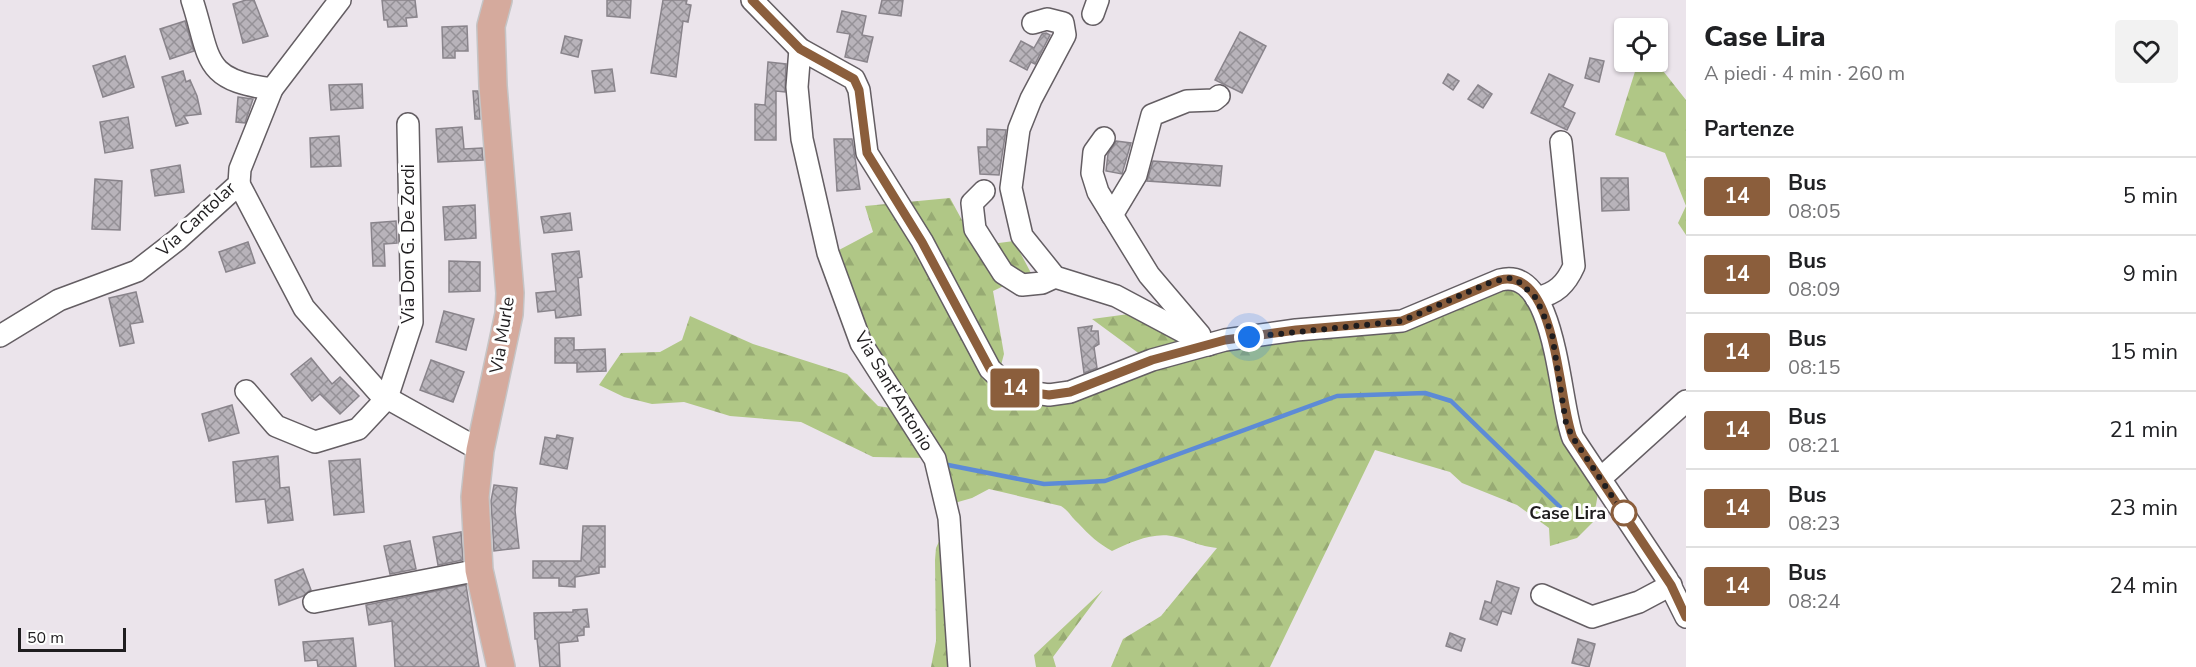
<!DOCTYPE html>
<html lang="it">
<head>
<meta charset="utf-8">
<style>
	:root { --surface:#fff; --page:#f2f2f2; --text:#202124; --muted:#757577; --line:#e0e0e0 }
	body { margin:0; font-family:"Nunito Sans",sans-serif; background:var(--page); color:var(--text); height:100vh; display:flex; flex-direction:column; font-size:22px; white-space:nowrap }
	* { box-sizing:border-box; margin:0 }
	p { font-size:20px; color:var(--muted) }
	.icon { flex:none; width:33px; height:33px; fill:none; stroke:currentColor; stroke-width:2; stroke-linecap:round; stroke-linejoin:round }
	.map { position:relative; flex:1; overflow:hidden }
	.side { display:flex; flex-direction:column; background:var(--surface); width:510px }
	.side>* { flex:none }
	.badge { padding:0 12px; border-radius:4px; font-size:21px; line-height:39px }
	.fabs { position:absolute; left:1614px; top:18px; display:grid; gap:12px }
	.fabs a { display:grid; place-items:center; width:54px; height:54px; border-radius:6px; background:var(--surface); box-shadow:0 2px 4px #0004; font-size:30px }
	.scale { position:absolute; left:18px; bottom:15px; width:108px; box-sizing:border-box; padding-left:6px; border:3px solid #1f1d1f; border-top:0; font-size:16px; line-height:21px; white-space:nowrap; color:#1f1d1f; -webkit-text-stroke:4px #fff; paint-order:stroke }
	.you { position:absolute; width:30px; height:30px; margin:-15px; border:4px solid #fff; border-radius:50%; background:#1a73e8; box-shadow:0 0 0 9px #1a73e833 }
	.map>.badge { position:absolute; translate:-50% -50%; box-shadow:0 0 0 3px #fff }
	h2 { padding:0 18px; font-size:22px; line-height:54px }
	.round { display:grid; place-items:center; flex:none; width:63px; height:63px; border-radius:6px; background:var(--page) }
	.overview { display:flex; align-items:center; justify-content:space-between; height:102px; padding:0 18px }
	h1 { font-size:28px; font-weight:800; line-height:45px }
	ul { padding:0; list-style:none }
	li { display:flex; align-items:center; gap:18px; height:78px; padding:0 18px; border-top:2px solid var(--line) }
	li div { flex:1 }
	li b { display:block; font-size:22px }
	li em { font-style:normal }
	li .badge { min-width:66px; font-weight:700; text-align:center }
	main { display:flex; flex:1; min-height:0 }
	.map>svg:first-child { display:block }
	.forest { fill:url(#forest-firs) }
	.lines { fill:none; stroke-linecap:round; stroke-linejoin:round }
	.stream { stroke:#5d8bd6; stroke-width:4.5 }
	.building { fill:url(#building-cross-hatch); stroke:#89848b; stroke-width:1.5 }
	.minor-casing { stroke:#645e63; stroke-width:24 }
	.major-casing { stroke:#c5c4c5; stroke-width:30 }
	.minor { stroke:#fff; stroke-width:21 }
	.major { stroke:#d5aa9d; stroke-width:27 }
	.line-casing { stroke:#fff; stroke-width:14 }
	.line { stroke:#8b5e3c; stroke-width:9 }
	.walk { stroke:#1f1d1f; stroke-width:6; stroke-dasharray:0 10.8 }
	.stop-dot { fill:#fff; stroke:#8b5e3c; stroke-width:3 }
	.labels { text-anchor:middle; stroke-width:6; stroke-linejoin:round; paint-order:stroke }
	.street-label { font-size:18px; fill:#1f1d1f; stroke:#fff }
	.stop-label { font-size:18px; font-weight:bold; fill:#1f1d1f; stroke:#fff; text-anchor:end }
</style>
</head>
<body>
<main>
<div class="map">
<svg width="1686" height="667" viewBox="0 0 1686 667">
	<defs>
		<pattern id="forest-firs" width="22" height="20" patternUnits="userSpaceOnUse" patternTransform="scale(1.5)"><rect width="22" height="20" fill="#b0c786"/><path d="M5 1l3.5 6h-7zM16 11l3.5 6h-7z" fill="#97aa73"/></pattern>
		<pattern id="building-cross-hatch" width="8" height="8" patternUnits="userSpaceOnUse" patternTransform="scale(1.5)"><rect width="8" height="8" fill="#b8b3ba"/><path d="M0 0l8 8M0 8l8-8" fill="none" stroke="#959197"/></pattern>
	</defs>
	<rect width="100%" height="100%" fill="#ebe4eb"/>
	<g class="forest">
		<path d="M1638 62H1656L1686 100V235L1678 223 1686 206 1665 153 1615 135Z"/>
		<path d="M950 198 976 246 1014 241 1031 273 993 291 1004 354 997 380 1099 392 1140 377 1141 355 1092 319 1188 306 1179 351 1382 333 1417 325 1443 315 1460 305 1519 283 1550 347 1600 482 1593 522 1577 538 1550 546 1549 528 1517 505 1462 483 1450 472 1375 450 1270 667H1111L1123 639 1161 616 1217 548C1198 546 1193 541 1176 537 1155 531 1131 542 1112 551 1099 544 1089 535 1078 523 1071 517 1069 511 1061 506L989 489 972 498 951 504 868 339 839 250 873 232 865 206Z"/>
		<path d="M690 316 753 344 847 374 878 406 897 409 929 458 873 457 801 422 730 416 684 402 652 404 624 397 599 385 621 353 660 352 682 340Z"/>
		<path d="M943 533 951 667H931L936 641 935 560 936 548Z"/>
		<path d="M1103 590 1053 657 1056 667H1036L1034 655Z"/>
	</g>
	<g class="lines">
		<path class="stream" d="M943 464 1044 484 1105 481 1337 396 1425 393 1451 401 1560 507"/>
	</g>
	<g class="building">
		<path d="M246 0H254L268 36 243 43 233 4Z"/>
		<path d="M382 0H415L417 17 406 18 407 26 388 27 387 20H384Z"/>
		<path d="M607 0H631L630 18 607 16Z"/>
		<path d="M663 0H687L686 4 691 5 688 22 683 21 676 77 651 73Z"/>
		<path d="M882 0H903L901 16 879 13Z"/>
		<path d="M842 11 866 16 862 35 873 37 867 62 845 57 850 34 837 32Z"/>
		<path d="M185 21 194 51 170 59 160 29Z"/>
		<path d="M467 26 468 51H455V58H443L442 27Z"/>
		<path d="M1240 32 1266 46 1242 93 1215 80Z"/>
		<path d="M1046 33 1050 35 1035 64 1031 62 1027 70 1010 61 1021 41 1034 48 1042 34Z"/>
		<path d="M565 36 582 40 578 57 561 53Z"/>
		<path d="M125 56 134 87 103 97 93 66Z"/>
		<path d="M1590 58 1604 61 1599 82 1585 78Z"/>
		<path d="M768 62 786 64 785 92 776 91V140H755V104L765 105Z"/>
		<path d="M612 69 615 91 595 93 592 71Z"/>
		<path d="M183 71 186 82 190 80 197 96 201 114 184 116 188 123 176 126 162 77Z"/>
		<path d="M1448 74 1459 81 1453 90 1443 83Z"/>
		<path d="M1549 74 1573 85 1563 107 1575 113 1567 130 1531 113Z"/>
		<path d="M362 84 363 108 331 110 329 85Z"/>
		<path d="M1478 85 1492 94 1483 108 1468 99Z"/>
		<path d="M473 91H478L480 119H475Z"/>
		<path d="M238 97 253 99 245 123 236 122Z"/>
		<path d="M128 117 133 148 105 153 100 122Z"/>
		<path d="M462 127 464 149 482 148 483 160 438 162 436 129Z"/>
		<path d="M987 129 1006 130 999 175 980 174 978 147H987Z"/>
		<path d="M339 136 341 166 311 167 310 138Z"/>
		<path d="M834 139H852L860 189 837 191Z"/>
		<path d="M1116 141 1131 143 1122 174 1106 171 1108 154Z"/>
		<path d="M1153 161 1222 166 1220 186 1147 181Z"/>
		<path d="M180 165 184 192 155 196 151 170Z"/>
		<path d="M1601 178H1628L1629 210 1602 211Z"/>
		<path d="M95 179 122 181 120 230 92 229Z"/>
		<path d="M475 205 476 238 445 240 443 207Z"/>
		<path d="M570 213 572 230 544 233 541 217Z"/>
		<path d="M396 221 397 243 384 244 385 266H373L371 223Z"/>
		<path d="M248 242 255 263 226 272 219 252Z"/>
		<path d="M579 251 582 277 578 278 581 315 556 318 555 310 538 312 536 293 556 291 552 254Z"/>
		<path d="M449 261 480 262V291L449 292Z"/>
		<path d="M136 292 143 322 130 324 134 343 120 346 109 298Z"/>
		<path d="M444 311 474 319 466 350 436 342Z"/>
		<path d="M1092 326 1091 331H1098L1099 344 1094 347 1097 368 1084 373 1078 328Z"/>
		<path d="M555 338H574V350L605 349 606 371 577 372V363H555Z"/>
		<path d="M311 358 332 384 340 377 359 396 340 414 320 394 312 401 291 374Z"/>
		<path d="M431 360 464 372 453 402 420 390Z"/>
		<path d="M232 405 239 433 209 441 202 414Z"/>
		<path d="M557 435 573 438 567 469 540 464 545 437 556 439Z"/>
		<path d="M278 456 280 488 289 487 293 520 268 523 265 499 236 502 233 462Z"/>
		<path d="M360 459 364 512 334 515 329 461Z"/>
		<path d="M494 485 517 488 515 510 519 548 494 551 491 501Z"/>
		<path d="M583 526H605V567H599V573L575 577V587L559 586V578H533V561H581Z"/>
		<path d="M461 532 463 560 438 565 433 537Z"/>
		<path d="M410 541 416 569 390 574 384 546Z"/>
		<path d="M303 569 311 590 303 596 279 605 275 580Z"/>
		<path d="M1497 581 1519 588 1511 614 1502 611 1497 625 1480 619 1485 601 1491 603Z"/>
		<path d="M466 585 479 667H395L392 621 369 625 366 605Z"/>
		<path d="M587 609 589 627H584V635L577 636 578 641 559 643 560 667H540L537 639H535L534 613 573 612V610Z"/>
		<path d="M1450 633 1465 639 1461 651 1446 646Z"/>
		<path d="M353 638 356 667H318L317 660 305 661 303 642Z"/>
		<path d="M1578 639 1595 644 1589 667 1572 663Z"/>
	</g>
	<g class="lines">
		<defs>
			<g id="minor">
				<path d="M192 0C211 58 201 80 272 89"/>
				<path d="M752 0 800 49 854 79 859 90 867 153 922 241 990 369 1005 383 1028 392 1049 395 1070 392 1152 360 1225 340 1296 330 1402 321 1500 280C1557 265 1559 405 1573 438L1667 579 1686 617"/>
				<path d="M1093 14 1098 0"/>
				<path d="M1033 23 1047 19 1063 23 1065 35 1031 99 1019 129 1011 188 1022 236 1055 277 1116 296 1208 345"/>
				<path d="M800 49 797 87 802 139 828 253 861 343 935 459 949 518 959 667"/>
				<path d="M1104 138 1094 152 1092 173 1098 192 1149 275 1200 335"/>
				<path d="M239 184 304 308 380 394 480 450"/>
				<path d="M984 191 972 203 975 229 1003 273 1022 285 1042 283 1055 277"/>
				<path d="M1112 215 1136 175 1152 115 1187 101 1214 100 1219 96"/>
				<path d="M1536 298C1556 294 1566 284 1574 266L1561 142"/>
				<path d="M0 336 59 300 137 271 177 240 239 184 240 169 272 89 340 0"/>
				<path d="M246 391 276 426 315 442 358 429 387 398 412 322 408 124"/>
				<path d="M1601 478 1686 401"/>
				<path d="M1542 595 1592 617 1639 602 1671 585"/>
				<path d="M314 602 479 570"/>
			</g>
			<path id="major" d="M498 0 491 26 493 86 510 293 509 314 480 450 475 497 479 570 501 667"/>
		</defs>
		<use href="#minor" class="minor-casing"/>
		<use href="#major" class="major-casing"/>
		<use href="#minor" class="minor"/>
		<use href="#major" class="major"/>
	</g>
	<g class="lines">
		<defs>
			<path id="line" d="M752 0 800 49 854 79 859 90 867 153 922 242 990 369 1005 384 1028 392 1049 395 1070 392 1152 360 1225 340 1296 330 1402 321 1500 280C1558 266 1558 404 1573 438L1671 585 1686 617"/>
		</defs>
		<use href="#line" class="line-casing"/>
		<use href="#line" class="line"/>
		<path class="walk" d="M1249 337 1402 321 1489 283 1508 278 1517 280 1536 298 1552 334 1566 423 1573 438 1626 517 1624 513"/>
	</g>
	<circle class="stop-dot" cx="1624" cy="513" r="12"/>
	<g class="labels">
		<g class="street-label">
			<text transform="translate(196 219) rotate(-43)" y="6">Via Cantolar</text>
			<text transform="translate(408 244) rotate(-90)" y="6">Via Don G. De Zordi</text>
			<text transform="translate(502 335) rotate(-81)" y="6">Via Murle</text>
			<text transform="translate(894 391) rotate(59)" y="6">Via Sant'Antonio</text>
		</g>
		<g class="stop-label">
			<text x="1606" y="519">Case Lira</text>
		</g>
	</g>
</svg>
<div class="fabs">
<a><svg class="icon" aria-label="locate" viewBox="0 0 24 24"><circle cx="12" cy="12" r="6"/><path d="M12 2v4M12 18v4M2 12h4M18 12h4"/></svg></a>
</div>
<div class="scale">50 m</div>
<div class="you" style="left:1249px;top:337px"></div>
<b class="badge" style="left:1015px;top:388px;background:#8b5e3c;color:#fff">14</b>
</div>
<section class="side">
<div class="overview"><div><h1>Case Lira</h1><p>A piedi · 4 min · 260 m</p></div><a class="round"><svg class="icon" aria-label="heart" viewBox="0 0 24 24"><path d="M12 20l-8-8c-3-5 5-10 8-4 3-6 11-1 8 4z"/></svg></a></div>
<h2>Partenze</h2>
<ul>
<li><span class="badge" style="background:#8b5e3c;color:#fff">14</span><div><b>Bus</b><p>08:05</p></div><em>5 min</em></li>
<li><span class="badge" style="background:#8b5e3c;color:#fff">14</span><div><b>Bus</b><p>08:09</p></div><em>9 min</em></li>
<li><span class="badge" style="background:#8b5e3c;color:#fff">14</span><div><b>Bus</b><p>08:15</p></div><em>15 min</em></li>
<li><span class="badge" style="background:#8b5e3c;color:#fff">14</span><div><b>Bus</b><p>08:21</p></div><em>21 min</em></li>
<li><span class="badge" style="background:#8b5e3c;color:#fff">14</span><div><b>Bus</b><p>08:23</p></div><em>23 min</em></li>
<li><span class="badge" style="background:#8b5e3c;color:#fff">14</span><div><b>Bus</b><p>08:24</p></div><em>24 min</em></li>
</ul>
</section>
</main>
</body>
</html>
